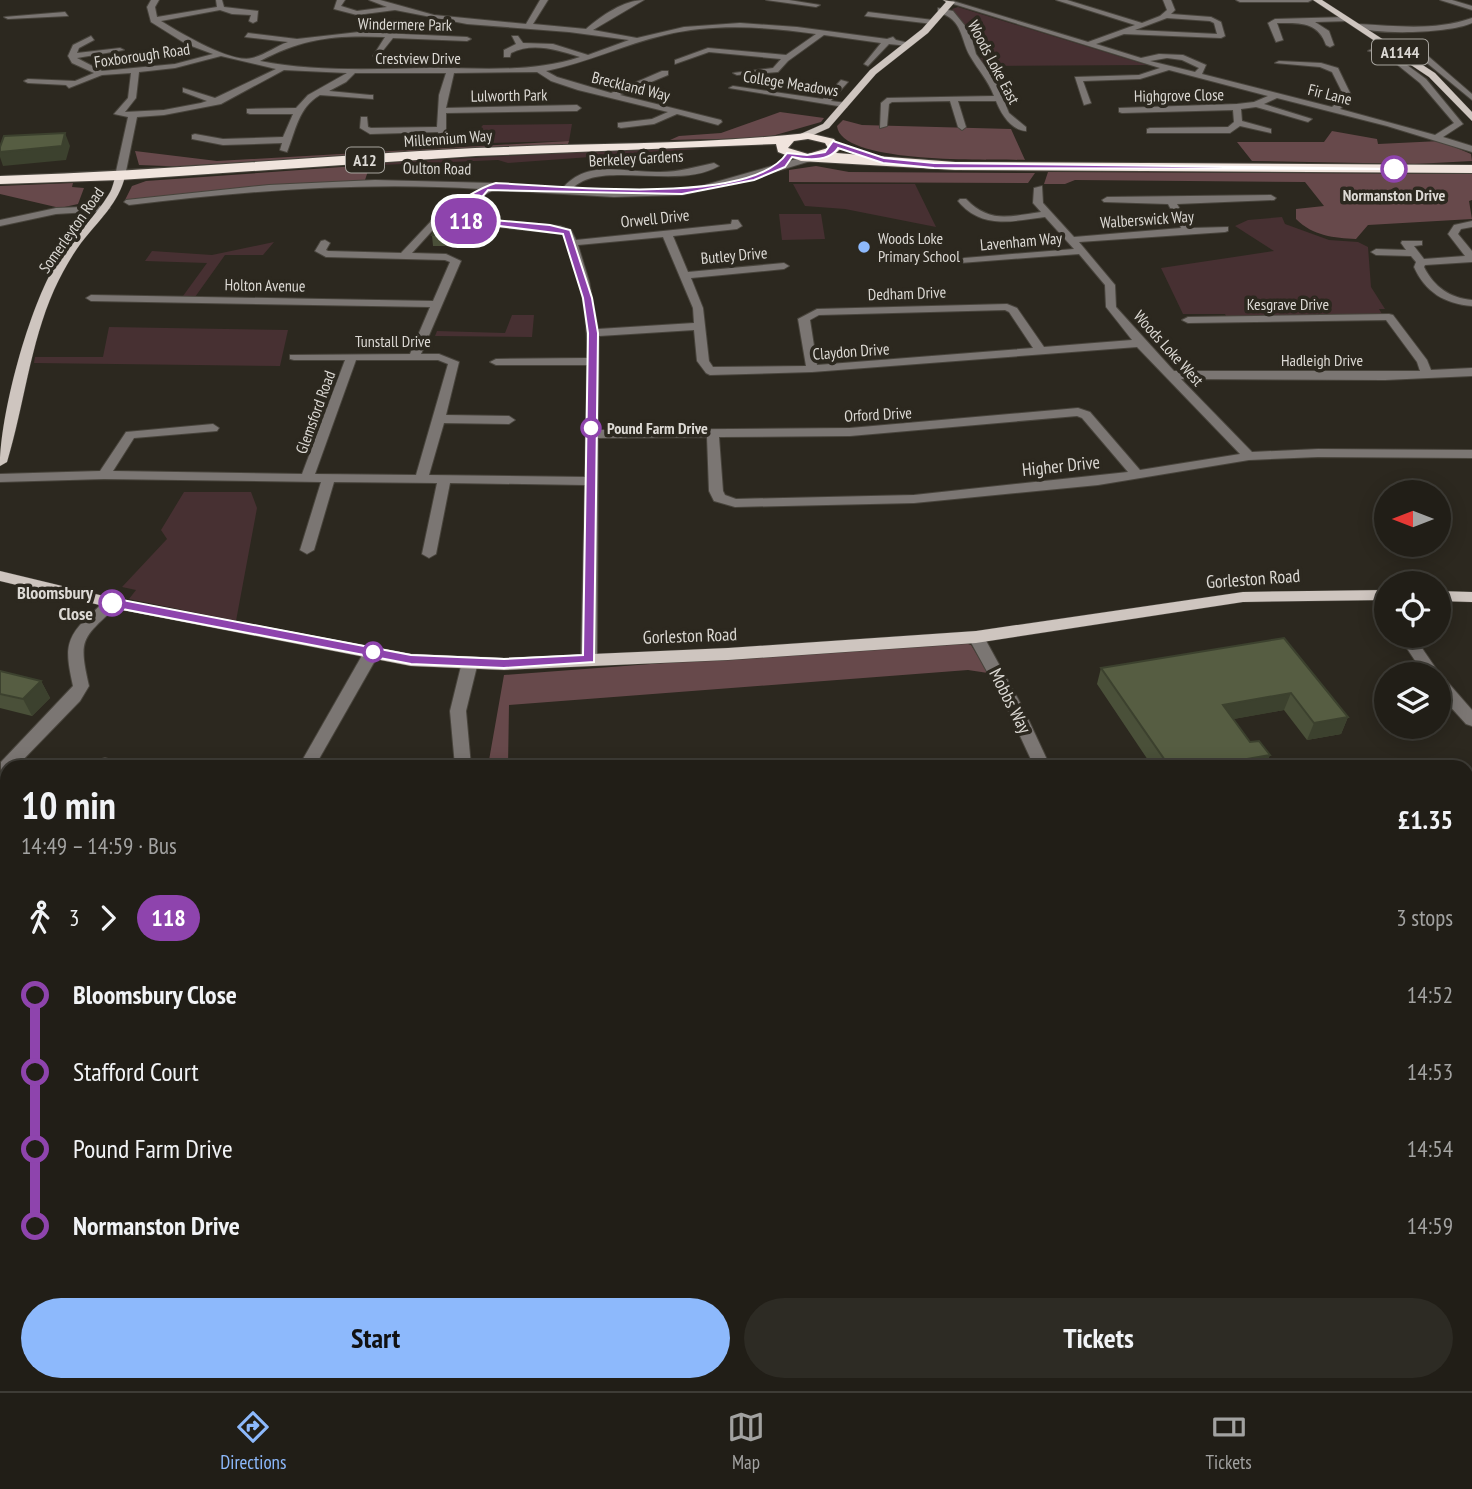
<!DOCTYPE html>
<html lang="en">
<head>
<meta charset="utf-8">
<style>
	:root { --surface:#211e17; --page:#2d2b24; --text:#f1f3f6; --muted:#a2a2a1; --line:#3e3c36; --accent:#8db9fc }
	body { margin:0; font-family:"PT Sans Narrow",sans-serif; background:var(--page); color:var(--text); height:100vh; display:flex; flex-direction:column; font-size:26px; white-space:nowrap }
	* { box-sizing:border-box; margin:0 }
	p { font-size:23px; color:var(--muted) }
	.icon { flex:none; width:38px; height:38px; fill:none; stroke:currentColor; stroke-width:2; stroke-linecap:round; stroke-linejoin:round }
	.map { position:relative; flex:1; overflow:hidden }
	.panel { position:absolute; left:0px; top:760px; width:1474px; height:632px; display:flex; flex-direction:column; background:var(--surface); border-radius:21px 21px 0 0; box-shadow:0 4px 18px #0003,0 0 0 2px var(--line) }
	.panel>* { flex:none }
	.badge { padding:0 14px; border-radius:23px; font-size:24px; line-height:46px }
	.needle { width:46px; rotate:270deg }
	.tools { position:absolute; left:1374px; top:480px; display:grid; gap:14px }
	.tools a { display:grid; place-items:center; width:77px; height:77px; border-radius:50%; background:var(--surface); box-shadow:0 4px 18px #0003,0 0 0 2px var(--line); font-size:35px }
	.map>.badge { position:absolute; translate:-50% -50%; box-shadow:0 0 0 4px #fff }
	.legs { display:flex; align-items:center; gap:10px; height:77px; padding:0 21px; font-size:23px }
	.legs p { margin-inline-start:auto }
	.overview { display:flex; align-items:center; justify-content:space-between; height:119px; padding:0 21px }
	h1 { font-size:38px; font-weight:600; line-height:52px }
	.action { display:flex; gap:14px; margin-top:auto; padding:14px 21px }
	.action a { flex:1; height:80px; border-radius:42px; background:var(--accent); color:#111; font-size:28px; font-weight:600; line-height:80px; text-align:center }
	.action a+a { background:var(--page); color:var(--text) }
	ul { padding:0 21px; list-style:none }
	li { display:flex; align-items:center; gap:24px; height:77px; font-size:26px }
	li i { display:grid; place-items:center; width:10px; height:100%; margin:0 9px; background:currentColor }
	li i::after { content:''; width:18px; height:18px; margin:-9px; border:5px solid; border-radius:50%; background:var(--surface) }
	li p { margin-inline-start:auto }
	li:first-child i { background:linear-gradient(#0000 50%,currentColor 0) }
	li:last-child i { background:linear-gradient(currentColor 50%,#0000 0) }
	.menu { display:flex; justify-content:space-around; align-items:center; height:98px; border-top:2px solid var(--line); background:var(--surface); font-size:19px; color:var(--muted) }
	.menu a { display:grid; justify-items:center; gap:4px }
	.menu .selected { color:var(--accent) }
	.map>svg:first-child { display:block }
	.green { fill:#473032 }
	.forest { fill:#67494b }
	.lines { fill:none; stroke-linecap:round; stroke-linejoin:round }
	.minor-casing { stroke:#48443c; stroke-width:2 }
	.major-casing { stroke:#48443c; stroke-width:1 }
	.highway-casing { stroke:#48443c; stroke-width:2 }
	.minor { fill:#7b7673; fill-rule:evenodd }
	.major { fill:#cec5bf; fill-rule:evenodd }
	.highway { fill:#f0e4dd; fill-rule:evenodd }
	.wall { fill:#4a5039 }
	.shaded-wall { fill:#3c412e }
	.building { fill:#565d42; stroke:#3c412e; stroke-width:2 }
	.line-1 { fill:#8e44ad; stroke:#fff; stroke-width:2 }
	.stop-1-dot { fill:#fff; stroke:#8e44ad; stroke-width:3.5 }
	.poi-dot { fill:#8db9fc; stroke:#2c281f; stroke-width:2.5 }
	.labels { text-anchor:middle; stroke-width:7; stroke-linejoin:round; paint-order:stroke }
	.far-street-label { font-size:16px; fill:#dcd9d4; stroke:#2c281f }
	.shield { fill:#2c281f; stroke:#a7a49e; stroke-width:2 }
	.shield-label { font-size:16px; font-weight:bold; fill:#dcd9d4 }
	.far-stop-label { font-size:16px; font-weight:bold; fill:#dcd9d4; stroke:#2c281f }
	.far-poi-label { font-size:16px; fill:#dcd9d4; stroke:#2c281f; text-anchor:start }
	.street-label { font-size:18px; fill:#dcd9d4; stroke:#2c281f }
	.stop-label { font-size:18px; font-weight:bold; fill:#dcd9d4; stroke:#2c281f; text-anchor:end }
</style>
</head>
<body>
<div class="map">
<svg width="1472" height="1391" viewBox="0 0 1472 1391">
	<rect width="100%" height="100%" fill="#2c281f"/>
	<g class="green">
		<path d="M958 7 1147 65 984 66 972 34 952 9Z"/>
		<path d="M572 124 569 141 449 144 474 135 483 125Z"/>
		<path d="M633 149H700L508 163 498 160 380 165V163Z"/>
		<path d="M793 184H915L936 227 845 209 805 206Z"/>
		<path d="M779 214H821L825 239 782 240Z"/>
		<path d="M1282 217 1285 224 1329 240 1358 242 1368 247 1371 287 1385 309H1379L1382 314 1340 318H1227L1225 314H1183L1161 268 1274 251 1235 226 1248 220Z"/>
		<path d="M274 242 263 255H225L195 297 183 296 207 263 145 261 152 251 212 255Z"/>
		<path d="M512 315H534L532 337 435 336 437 331 505 333Z"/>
		<path d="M109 327 288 330 280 366 34 363 35 357H103Z"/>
		<path d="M184 492H251L257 508 236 621 129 599 136 590 122 587 167 539 161 530Z"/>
	</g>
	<g class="forest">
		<path d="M780 112 824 118 821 122 765 138 670 140 679 136 721 133Z"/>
		<path d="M843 120 862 125 1011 129 1025 160C994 159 841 165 837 126Z"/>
		<path d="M1332 131 1377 139 1378 144 1440 141 1471 154 1472 161 1415 164 1252 161 1237 142H1324Z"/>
		<path d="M569 141 568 144 191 167 139 165 135 151 217 161Z"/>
		<path d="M370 165 364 183 259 186 125 200 132 186 146 181Z"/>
		<path d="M816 166 849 172 1035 173 1028 183 789 182V170Z"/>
		<path d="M1048 172 1472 174V200L1469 201 1472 219 1368 225 1356 239C1334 238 1313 236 1296 219V209L1324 206 1305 182 1075 180 1065 184H1044Z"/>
		<path d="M73 183 72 187 84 188 78 204 60 208 0 194V186Z"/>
		<path d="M959 641 971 645 988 673 968 670 509 705 508 766H488L504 675Z"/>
	</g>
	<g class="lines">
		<defs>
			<g id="minor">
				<path d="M151 0H159L155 7 157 17 217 7 216 0H222L224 7 258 11 257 21 253 23 249 21 251 15 232 14 220 10 161 21C179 32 232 64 252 58 265 55 276 46 288 42L245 37 248 33 297 39 359 32 467 37 471 39 467 41 393 38 377 58 373 56 385 37C335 35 304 38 260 61 315 72 374 69 431 68 481 68 532 73 580 57 557 50 533 42 511 53L510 57H504V50L516 44 512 36H518L523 43 553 44 588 55 629 40 569 32 467 24 395 10 357 15 334 9 337 0H345L341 6 357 11 387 7 369 0H380L434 15 526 24 540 0H548L533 24 586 29C601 16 624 0 644 0L593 30 637 38 684 27 740 23 797 27 887 39 893 37 896 40 913 44 909 46 889 44 868 66 864 64 881 43 824 35 788 61 778 72 737 75 733 73 773 68 781 59 709 52 675 64V60L708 48 786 55 816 34C766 27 715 23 665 35 625 44 587 63 546 71L557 77 611 93 662 71H668V75L620 95 721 120 722 122 718 125 677 114 654 124 621 128 618 127V123L652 119 668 112 578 90 551 81 537 72 454 73 446 108 577 105 581 108 577 111 446 113V135L455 140 451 143 439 138 438 132 370 134 360 128 361 117H367L368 127 371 128 437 127 439 95 446 73H355L346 82 329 91 370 95H373V99L320 95C298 108 296 130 287 152L280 150 282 143 223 145 192 139V135L195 134 223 139 283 137 293 114H250L247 113V109L296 108 308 95 347 73 284 70 221 104 164 115 137 117 125 176 120 179 115 176 128 117 114 114 128 98 131 73 102 75 69 88 66 85 28 83 24 81 28 79 75 81 94 73 72 63 68 56 73 45 91 36 94 40 79 48 77 53 120 48 124 50 77 58 102 71 175 64 213 54 186 44 151 22 147 7ZM221 56 276 69 215 98 183 88V92L207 101 201 103 164 110 125 112 136 98 139 72 175 68Z"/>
				<path d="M766 0H789L820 5 816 7Z"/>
				<path d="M1056 0H1067L1142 23 1160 16 1167 10 1163 0H1171L1175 10 1171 14 1211 17 1221 22 1225 36 1221 38 1124 34 1096 44 1141 58 1159 54 1183 55 1206 65 1202 74 1332 107 1344 96 1332 72 1320 67 1275 63 1279 61 1321 63 1338 68 1352 97 1340 109 1435 135 1454 123 1420 83 1389 58 1392 54 1368 51 1372 49 1421 50 1472 94V100L1416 54H1392L1426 79 1463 124 1443 137 1472 146V152L1387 126 1277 98 1264 104 1312 119 1308 122 1256 107 1241 109 1242 121 1271 129V133L1240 126 1230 133H1147V129L1150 128 1228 127 1234 122 1233 110 1122 113 1119 112V108L1237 104 1254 102 1268 96 1169 70 1140 79 1083 81 1091 103 1084 105 1075 77 1139 75 1160 68 947 2 953 1 1088 42 1135 25ZM1167 18 1210 21 1214 23 1217 34 1135 30ZM1167 58 1182 60 1199 68 1195 72 1150 61Z"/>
				<path d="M1236 0H1312L1308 2H1240Z"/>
				<path d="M1440 0H1452L1472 6V10Z"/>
				<path d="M938 8 953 11 970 32 976 54 997 83 1009 113 1026 127V131C1011 130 1001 114 996 101H958L966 127 962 130 958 127 950 101 892 102 889 104 887 126 880 128 881 103 887 98 994 96C988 80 978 70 970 56 960 39 964 20 938 12Z"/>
				<path d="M65 12 68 16 8 19 4 17Z"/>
				<path d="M868 12 933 20 937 22 933 24 865 16Z"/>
				<path d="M1347 17 1350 21 1315 22 1329 31 1334 45 1330 47 1326 45C1318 21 1298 23 1277 23L1283 40 1276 42 1268 23 1275 19Z"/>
				<path d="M1472 18V23C1451 33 1375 36 1354 26L1358 24C1397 26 1435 31 1472 18Z"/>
				<path d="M841 80 848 82 831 101 847 103V107H844L729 88 733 86 823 99Z"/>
				<path d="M814 154 818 157 817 159 735 184 681 195 614 197 493 190 449 216 560 226 571 230 576 240 731 224 732 220H738L742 226 737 229 673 236 688 272 784 263 789 266 784 269 691 278 703 308 709 361 713 367 806 366 798 319 817 309 1007 304 1017 308 1044 347 1132 340 1106 307 1105 285 1079 254 960 263 959 261 964 258 1074 249 1045 217C1013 221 982 230 958 201L960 199H966C990 224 1010 216 1041 212L1033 203 1034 188 1042 186 1043 203 1074 237 1181 228 1168 204 1104 202 1102 200 1107 197 1271 195 1276 198 1274 200 1177 204 1191 228 1228 227V231L1225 232 1079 242 1115 285 1116 307 1174 371H1420L1417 362 1386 320 1188 323 1182 320 1188 317 1389 314 1393 315 1427 360 1431 370 1472 368V376L1385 380 1181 379 1252 452 1318 449 1472 450V458L1318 457 1249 460 1098 485 914 503 735 507 714 501 709 491 707 437 598 438 597 659 589 664 581 659 585 485 450 483 436 554 429 558 422 554 437 483 334 482 314 550 307 554 300 550 321 482 104 479 0 482V474L100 471 126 432 213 424 219 428 217 431 134 438 113 471 302 474 345 360H294L290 359V355L410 354 430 307 91 301 86 298 91 295 433 301 450 262 445 260 326 257 315 251 321 241 325 240 330 243 326 250 328 251 401 253 436 216 481 189C363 181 246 191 129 205L124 202 126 200 269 185 375 180 493 183 562 189C587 158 626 173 660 172 678 172 696 167 714 163L719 166C677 191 598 158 571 190L648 191 698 187ZM441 221 563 234C580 271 588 316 587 358L496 359 490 362 496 365H587L585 477 429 475 444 423 509 424 515 420 509 416 446 415 459 362 439 354H421L461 261 446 254 412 253ZM663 237 693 308 694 323 598 329 589 281 578 245ZM1005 310 1009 312 1033 348 817 365 810 320 819 315ZM694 330 697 361 706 373 710 375 812 372 1137 347 1240 454 1140 470 1090 412 1078 408 850 428 598 430 599 336ZM356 360H438L448 364 416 475 315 474ZM1077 416 1082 418 1128 472 914 495 736 499 725 495 723 491 719 437 850 436Z"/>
				<path d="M108 206 110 208 105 211 56 214 0 226V220L56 208Z"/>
				<path d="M1472 221V227L1461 229 1458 234 1472 251V262L1425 265 1424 267C1434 287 1450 298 1472 300V306C1445 304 1425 292 1414 267L1416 262 1411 256 1376 255 1371 252 1376 249 1406 250 1401 243 1402 241H1422V245L1414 246 1424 259 1465 256 1448 234 1454 225Z"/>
				<path d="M112 598 117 600 119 603 117 606C82 639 78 638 89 686L80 701 17 766H7V772L1 770V762L73 686C66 653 63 639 90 615 97 609 103 601 112 598Z"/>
				<path d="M976 632 984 637 1023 708 1050 766H1034L1007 708 968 637Z"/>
				<path d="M1398 635H1413L1437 670 1440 674 1438 676V674H1424Z"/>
				<path d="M372 647 380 652 315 766H299L364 652Z"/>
				<path d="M470 657 478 662 466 711 471 766H455L450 711 462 662Z"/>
				<path d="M1438 677 1444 678 1472 710V726L1466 724 1438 693Z"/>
				<path d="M105 758 111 760 112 766H96L99 760Z"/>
				<path d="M7 875V894L0 896V877Z"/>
				<path d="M0 1226 7 1228V1250L0 1248Z"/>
				<path d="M7 1303V1352L0 1355V1306Z"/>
				<path d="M206 1384H236L233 1391H203Z"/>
				<rect x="531" y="1384" width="24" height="7"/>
				<path d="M1397 1384H1422L1425 1391H1400Z"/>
			</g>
			<g id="major">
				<path d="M943 0 955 2 928 33 876 74 829 128 804 139H798V135L823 124 870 70 922 29 946 2Z"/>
				<path d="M1313 0H1322L1435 73 1472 112V121L1429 77Z"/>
				<path d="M116 174 125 176C119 203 98 221 81 243 70 258 62 273 54 290 30 344 24 406 7 462L0 466C0 414 29 307 57 262 72 237 95 218 109 194 113 188 114 180 116 174Z"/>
				<path d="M0 571 112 598 411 654 504 658 728 648 976 631 1243 592 1386 590V600L1243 602 976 643 728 660 504 670 411 666 112 608 0 581Z"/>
				<path d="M1438 591 1472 592V602L1438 601Z"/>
			</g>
			<path id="highway" d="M808 133 834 139 840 149 836 153 955 162 1472 165V173L955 170 801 161 778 152 776 144 476 156 120 180 0 184V176C159 171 317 156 475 148 587 143 698 145 808 133ZM808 139 825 143 828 148 808 154 788 148 794 141Z"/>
		</defs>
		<use href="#minor" class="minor-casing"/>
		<use href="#major" class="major-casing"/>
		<use href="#highway" class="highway-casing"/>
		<use href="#minor" class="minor"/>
		<use href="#major" class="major"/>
		<use href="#highway" class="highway"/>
	</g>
	<g class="wall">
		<path d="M459 231 452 246H433L432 235Z"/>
		<path d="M1284 638 1348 717 1341 734 1307 740 1284 710 1233 719 1250 742 1270 755 1265 766H1152L1097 684 1101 668Z"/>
		<path d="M0 671 41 681 50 698 32 716 0 708Z"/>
	</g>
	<g class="shaded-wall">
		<path d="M65 133 70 146 66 160 3 166 0 157V152Z"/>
		<path d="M458 220 459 231 452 246 451 235Z"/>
		<path d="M41 681 50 698 32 716 23 699Z"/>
		<path d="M1291 693 1284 710 1217 722 1223 705Z"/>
		<path d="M1348 717 1341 734 1307 740 1314 723Z"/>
		<path d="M1270 755 1265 766H1207Z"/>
	</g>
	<g class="building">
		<path d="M65 133 62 146 0 152V147L4 136Z"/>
		<path d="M440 220H458L451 235H432Z"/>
		<path d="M1284 638 1348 717 1314 723 1291 693 1223 705 1250 742 1259 741 1270 755 1207 766H1169L1101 668Z"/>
		<path d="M0 671 41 681 23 699 0 694Z"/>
	</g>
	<path class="line-1" d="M833 141 884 158 934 163 1398 169 934 168 883 163 838 148C829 162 807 160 792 157L785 167 754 180 682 194 488 190 482 197 448 216 550 225 570 230 592 298 598 333 594 662 504 668 411 664 112 607 105 603 112 598 411 655 504 659 583 655 588 333 583 298 563 234 435 218C449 207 480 187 496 183 557 186 752 207 787 153L807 155 825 152Z"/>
	<g class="stop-1-dot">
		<circle cx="1394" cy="169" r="12"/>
		<circle cx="591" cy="428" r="9"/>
		<circle cx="112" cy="603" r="12"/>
		<circle cx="373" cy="652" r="9"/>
	</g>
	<circle class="poi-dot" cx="864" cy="247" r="7"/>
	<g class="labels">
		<g class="far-street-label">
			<text transform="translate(405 24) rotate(1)" y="6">Windermere Park</text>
			<text transform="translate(142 55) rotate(-8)" y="6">Foxborough Road</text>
			<text x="418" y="64">Crestview Drive</text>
			<text transform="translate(994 62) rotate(62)" y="6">Woods Loke East</text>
			<text transform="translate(791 83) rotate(9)" y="6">College Meadows</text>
			<text transform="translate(631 86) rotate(14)" y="6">Breckland Way</text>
			<text transform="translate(1330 94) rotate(14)" y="6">Fir Lane</text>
			<text transform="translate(509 95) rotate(-1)" y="6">Lulworth Park</text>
			<text transform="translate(1179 95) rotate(-1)" y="6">Highgrove Close</text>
			<text transform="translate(448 138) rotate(-4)" y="6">Millennium Way</text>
			<text transform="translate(636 158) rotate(-3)" y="6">Berkeley Gardens</text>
			<text transform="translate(437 168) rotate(1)" y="6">Oulton Road</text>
			<text transform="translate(655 218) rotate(-6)" y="6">Orwell Drive</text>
			<text transform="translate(1147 219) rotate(-4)" y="6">Walberswick Way</text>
			<text transform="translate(71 230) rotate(-55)" y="6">Somerleyton Road</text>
			<text transform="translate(1021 241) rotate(-5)" y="6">Lavenham Way</text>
			<text transform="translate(734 255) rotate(-5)" y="6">Butley Drive</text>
			<text transform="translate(265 285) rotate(1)" y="6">Holton Avenue</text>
			<text transform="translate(907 293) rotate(-2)" y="6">Dedham Drive</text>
			<text x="1288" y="310">Kesgrave Drive</text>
			<text x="393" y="347">Tunstall Drive</text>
			<text transform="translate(1169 348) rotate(48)" y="6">Woods Loke West</text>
			<text transform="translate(851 351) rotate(-4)" y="6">Claydon Drive</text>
			<text x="1322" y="366">Hadleigh Drive</text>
			<text transform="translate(315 412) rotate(-70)" y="6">Glemsford Road</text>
			<text transform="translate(878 414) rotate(-3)" y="6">Orford Drive</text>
		</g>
		<g class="shield">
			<rect x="1372" y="39.5" width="56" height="25" rx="5"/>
			<rect x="346" y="147.5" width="38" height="25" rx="5"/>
		</g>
		<g class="shield-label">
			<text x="1400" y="58">A1144</text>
			<text x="365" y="166">A12</text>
		</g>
		<g class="far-stop-label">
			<text x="1394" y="201">Normanston Drive</text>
			<text x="607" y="434" text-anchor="start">Pound Farm Drive</text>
		</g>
		<g class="far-poi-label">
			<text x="878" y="244">Woods Loke<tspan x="878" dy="18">Primary School</tspan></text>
		</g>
		<g class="street-label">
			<text transform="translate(1061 466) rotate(-6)" y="6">Higher Drive</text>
			<text transform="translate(1253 579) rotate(-4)" y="6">Gorleston Road</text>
			<text transform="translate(690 636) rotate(-2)" y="6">Gorleston Road</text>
			<text transform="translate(1010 701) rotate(63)" y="6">Mobbs Way</text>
		</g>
		<g class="stop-label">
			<text x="93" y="599">Bloomsbury<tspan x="93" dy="21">Close</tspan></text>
		</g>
	</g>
</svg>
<div class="tools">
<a><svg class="needle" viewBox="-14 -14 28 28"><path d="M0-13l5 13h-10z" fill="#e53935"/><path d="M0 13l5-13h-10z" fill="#a2a2a1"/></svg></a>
<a><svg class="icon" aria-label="locate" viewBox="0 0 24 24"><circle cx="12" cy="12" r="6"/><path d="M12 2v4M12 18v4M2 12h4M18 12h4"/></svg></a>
<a><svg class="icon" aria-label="layers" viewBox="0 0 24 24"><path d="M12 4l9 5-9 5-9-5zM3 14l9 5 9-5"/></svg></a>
</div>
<b class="badge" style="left:466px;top:221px;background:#8e44ad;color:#fff">118</b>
<section class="panel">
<div class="overview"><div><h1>10 min</h1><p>14:49 – 14:59 · Bus</p></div><b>£1.35</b></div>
<div class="legs"><svg class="icon" aria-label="walk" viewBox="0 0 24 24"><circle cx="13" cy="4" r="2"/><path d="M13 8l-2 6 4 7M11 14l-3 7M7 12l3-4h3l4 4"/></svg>3<svg class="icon" aria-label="forward" viewBox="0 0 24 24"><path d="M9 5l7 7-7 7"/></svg><b class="badge" style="background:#8e44ad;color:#fff">118</b><p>3 stops</p></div>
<ul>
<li><i style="color:#8e44ad"></i><b>Bloomsbury Close</b><p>14:52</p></li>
<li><i style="color:#8e44ad"></i><span>Stafford Court</span><p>14:53</p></li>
<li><i style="color:#8e44ad"></i><span>Pound Farm Drive</span><p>14:54</p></li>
<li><i style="color:#8e44ad"></i><b>Normanston Drive</b><p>14:59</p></li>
</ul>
<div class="action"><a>Start</a><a>Tickets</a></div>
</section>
</div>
<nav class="menu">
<a class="selected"><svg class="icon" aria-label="directions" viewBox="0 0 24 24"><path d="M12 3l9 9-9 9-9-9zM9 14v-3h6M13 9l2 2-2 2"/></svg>Directions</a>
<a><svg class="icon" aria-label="map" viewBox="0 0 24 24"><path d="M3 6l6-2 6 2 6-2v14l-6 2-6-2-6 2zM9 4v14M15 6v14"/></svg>Map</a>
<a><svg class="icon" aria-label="tickets" viewBox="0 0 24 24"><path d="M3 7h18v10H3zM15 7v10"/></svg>Tickets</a>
</nav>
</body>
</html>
